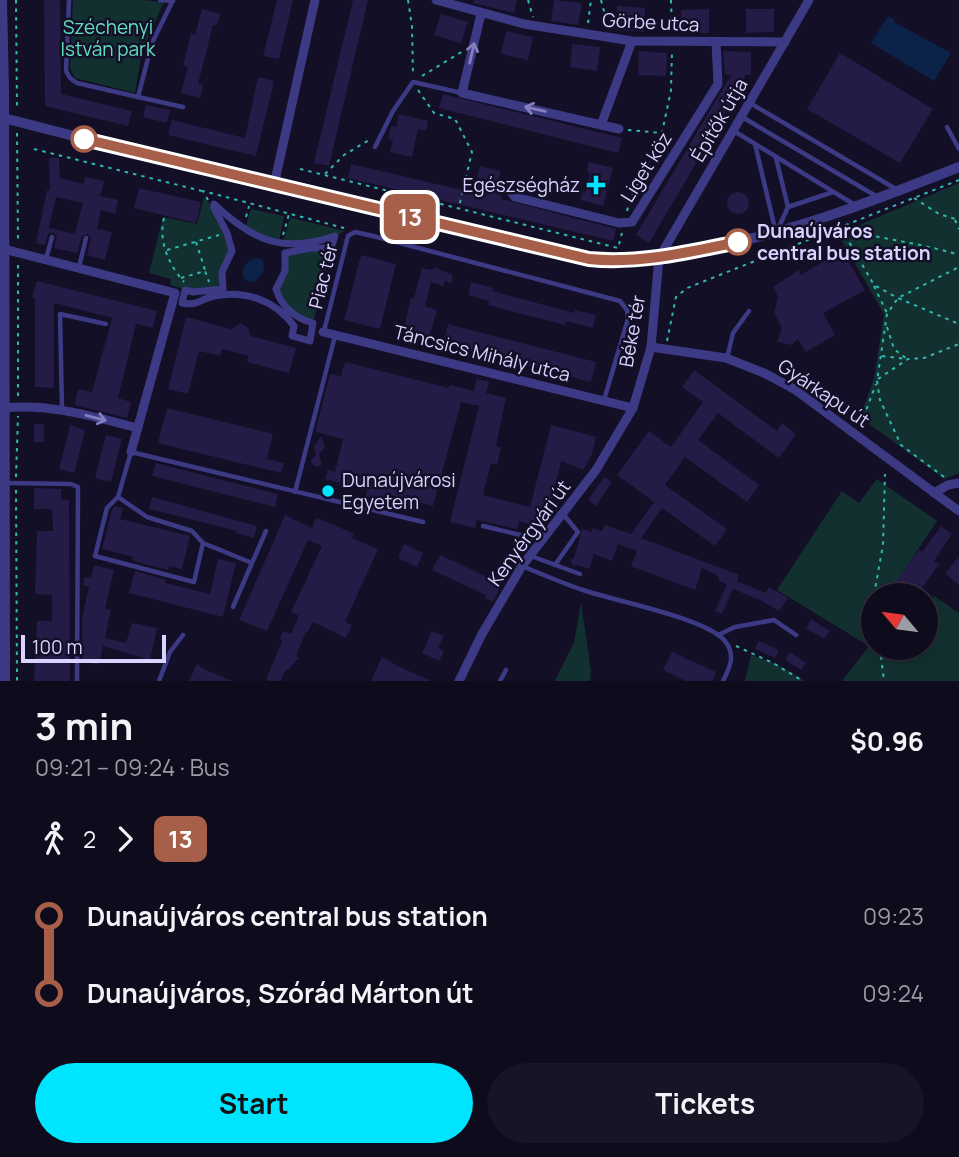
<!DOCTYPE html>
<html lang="en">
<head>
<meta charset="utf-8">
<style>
	:root { --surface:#0e0b1c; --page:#171425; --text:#f1f3f6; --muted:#9b9ba3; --line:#2e2b3b; --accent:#00e5ff }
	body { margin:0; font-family:Manrope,sans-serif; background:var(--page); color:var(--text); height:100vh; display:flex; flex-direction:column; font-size:26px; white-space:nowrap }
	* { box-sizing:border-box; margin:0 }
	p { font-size:23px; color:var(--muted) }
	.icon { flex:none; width:38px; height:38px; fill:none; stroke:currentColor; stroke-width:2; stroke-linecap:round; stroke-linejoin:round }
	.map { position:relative; height:681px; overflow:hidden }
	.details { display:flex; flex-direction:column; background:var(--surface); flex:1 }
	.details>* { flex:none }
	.badge { padding:0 14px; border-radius:10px; font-size:24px; line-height:46px }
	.needle { width:46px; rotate:299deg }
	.controls { position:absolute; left:861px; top:583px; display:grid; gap:14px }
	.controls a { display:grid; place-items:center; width:77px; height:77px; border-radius:50%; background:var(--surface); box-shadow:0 4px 10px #0003,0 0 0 2px var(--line); font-size:35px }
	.scale { position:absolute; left:21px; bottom:18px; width:145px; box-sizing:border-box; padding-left:7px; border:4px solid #d9d4ff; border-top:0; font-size:19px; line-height:24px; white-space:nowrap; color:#d9d4ff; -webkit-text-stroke:5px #130f26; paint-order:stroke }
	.map>.badge { position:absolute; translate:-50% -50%; box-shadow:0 0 0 4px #fff }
	.legs { display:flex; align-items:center; gap:10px; height:77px; padding:0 35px; font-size:23px }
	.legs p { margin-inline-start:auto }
	.headline { display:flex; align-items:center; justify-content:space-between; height:119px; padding:0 35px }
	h1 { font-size:38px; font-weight:700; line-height:52px }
	.button { display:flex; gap:14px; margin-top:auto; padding:14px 35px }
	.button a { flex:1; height:80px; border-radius:42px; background:var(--accent); color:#111; font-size:28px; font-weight:700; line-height:80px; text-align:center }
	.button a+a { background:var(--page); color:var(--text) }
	ul { padding:0 35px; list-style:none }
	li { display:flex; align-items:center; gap:24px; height:77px; font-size:26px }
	li i { display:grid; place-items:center; width:10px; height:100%; margin:0 9px; background:currentColor }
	li i::after { content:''; width:18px; height:18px; margin:-9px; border:5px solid; border-radius:50%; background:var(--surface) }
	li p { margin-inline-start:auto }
	li:first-child i { background:linear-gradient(#0000 50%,currentColor 0) }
	li:last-child i { background:linear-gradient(currentColor 50%,#0000 0) }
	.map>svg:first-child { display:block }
	.green { fill:#12302f }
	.water { fill:#0c2248 }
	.building { fill:#241b47; fill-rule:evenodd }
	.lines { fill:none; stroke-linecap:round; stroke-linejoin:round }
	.path { stroke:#2fb8b0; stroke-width:2; stroke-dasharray:3.5 5; stroke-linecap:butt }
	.service { stroke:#3d3a85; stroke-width:4.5 }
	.pedestrian { stroke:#3d3a85; stroke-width:7 }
	.minor { stroke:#3d3a85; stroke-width:9 }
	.tertiary { stroke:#3d3a85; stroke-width:10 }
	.oneway { stroke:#837fbc }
	.line-1-casing { stroke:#fff; stroke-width:16 }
	.line-1 { stroke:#a75f4a; stroke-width:10 }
	.stop-1-dot { fill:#fff; stroke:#a75f4a; stroke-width:3.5 }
	.poi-dot { fill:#00e5ff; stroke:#130f26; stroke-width:2.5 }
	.labels { text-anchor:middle; stroke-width:5; stroke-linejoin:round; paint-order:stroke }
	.street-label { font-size:19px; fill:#d9d4ff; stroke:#130f26 }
	.park-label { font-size:19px; fill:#5fe0c0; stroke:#130f26 }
	.poi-label { font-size:19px; fill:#d9d4ff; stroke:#130f26; text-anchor:end }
	.stop-label { font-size:19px; font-weight:bold; fill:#d9d4ff; stroke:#130f26; text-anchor:start }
</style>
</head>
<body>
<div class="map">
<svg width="959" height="681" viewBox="0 0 959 681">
	<rect width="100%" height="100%" fill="#130f26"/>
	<g class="green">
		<path d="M73 0H143L164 2 142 51 135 93 75 78 70 68Z"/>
		<path d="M959 183V473L944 479 857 415 864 406 874 378 884 314 838 234Z"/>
		<path d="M204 198 214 208 232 251 227 257 223 289 193 292 170 285 171 279 149 273 163 217 197 224Z"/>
		<path d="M251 209 284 216 279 242 245 229Z"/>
		<path d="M292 218 345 231 335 236 283 243 289 220Z"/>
		<path d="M331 248 313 323 294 315 276 289 285 271V253Z"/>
		<path d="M877 479 937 521 888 595H873V648H926V607L934 596 959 613V681H842L869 646 777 590 842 491 859 503Z"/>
		<path d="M581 602 591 671 590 681H555L574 643Z"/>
		<path d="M751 655 777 664 805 681H745Z"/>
	</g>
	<g class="water">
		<path d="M888 16 895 20 894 22 951 53 934 81 871 43Z"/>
		<path d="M255 258 263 260 264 270 256 281 248 282 243 277C242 268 246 261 255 258Z"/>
	</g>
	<g class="building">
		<path d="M44 0H60L61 94 132 111 128 126 45 106Z"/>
		<path d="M277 0H293L279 59 263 56Z"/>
		<path d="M353 0H368L329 166 314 163Z"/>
		<path d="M474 0H517L514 13 473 3Z"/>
		<path d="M554 0 582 3 578 25 551 21Z"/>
		<path d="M617 6 645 8 644 32 616 30Z"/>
		<path d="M202 9 220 14 217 25H213L198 84 203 85 200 98 181 93 188 67 183 66 191 33 195 35Z"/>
		<path d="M709 9V33H681V10Z"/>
		<path d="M746 9H774V32L746 33Z"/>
		<path d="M441 14 468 22 461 43 434 35Z"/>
		<path d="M506 31 533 37 528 60 501 54Z"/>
		<path d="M572 44 600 47 597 71 570 67Z"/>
		<path d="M639 51 667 53 666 76 638 75Z"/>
		<path d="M723 51 751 52V75H745L744 82 649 243 636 235 731 75H725Z"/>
		<path d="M840 53 933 109 900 163 807 109Z"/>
		<path d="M258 77 274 81 256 156 168 135 172 120 245 138Z"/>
		<path d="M443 94 622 138 618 153 439 108Z"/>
		<path d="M146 105 170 110 167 123 143 117Z"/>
		<path d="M399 114 428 121 426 131 418 129 412 157 390 152 393 140 388 139 391 126 396 127Z"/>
		<path d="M49 158H59L60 178 84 184 85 177 104 181 100 196 118 200 115 214 101 210 97 229 112 232 105 260 87 255 91 238 88 234 82 236 77 253 54 248 57 236 53 232 48 234 45 245 36 243 47 190 50 191ZM56 197 83 203 75 234 49 228Z"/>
		<path d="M589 162 613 168 603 206 580 200 582 192 585 193 590 172 587 171Z"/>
		<path d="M351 164 466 191 468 184 475 186 480 166 501 171 495 189 497 194 502 196 501 199 616 229 613 241 348 178Z"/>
		<path d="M139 188 201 202 196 223 134 208Z"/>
		<circle cx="738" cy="203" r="11"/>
		<path d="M842 250 865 290 823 313 835 335 806 352 798 339 791 345 777 342 782 328 774 313 778 297 773 287 799 270 801 275Z"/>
		<path d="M361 255 396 264 380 329 344 320Z"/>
		<path d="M434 267 453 275 451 283 445 281 443 286 431 282 425 306 437 310 428 341 405 334 404 329 410 302 411 298 414 299 422 268 433 270Z"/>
		<path d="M37 281 157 311 153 328 136 324 118 398 131 402 127 418 75 405 78 389 92 392 112 318 54 303V388L35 387V299L32 298Z"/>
		<path d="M471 282 493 288 492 291 574 313 575 310 596 315 593 328 566 321 565 325 488 305 489 301 468 295Z"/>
		<path d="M186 317 231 329 241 323 249 329 250 336 296 348 289 373 247 362 248 356 222 349 220 356 199 351 188 394 168 389Z"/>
		<path d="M448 324 596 362 591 382 443 344Z"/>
		<path d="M345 362 449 388 450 385 474 391 477 379 489 382 486 393 506 398 496 446 501 448 497 465 491 463 483 495 530 507 551 425 596 437 592 454 583 470 561 461 551 504 546 503 540 527 519 521 517 529 477 520 475 528 450 522 479 406 461 402 433 506 386 494 384 501 366 496 367 490 325 479 328 470 335 472 343 439 315 432 330 374 341 376Z"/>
		<path d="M694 370 777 431 782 423 796 434 779 458 718 413 698 440 759 485 747 502 685 457 665 485 727 529 715 546 662 508 641 538 739 575 737 581 766 593 769 587 788 598 779 611 760 600 733 589 722 614 715 611 727 584 718 580 719 576 702 568 695 590 631 566 637 551 618 544 612 561 594 554 589 569 577 565 574 566 570 560 574 558 582 529 591 532 593 528 602 531 605 525 631 534 654 502 617 475 649 431 671 447 703 402 682 387Z"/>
		<path d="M167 408 273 434 267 459 284 463 281 473 158 443Z"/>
		<rect x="34" y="424" width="10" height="18"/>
		<path d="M70 425 85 430 74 473 59 469Z"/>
		<path d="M106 435 122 439 111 482 95 478Z"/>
		<path d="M321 436 325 447 319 454 322 465 315 467 310 461 316 455 314 446Z"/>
		<path d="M156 463 278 494 275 507 152 476Z"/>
		<path d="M604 477 612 482 596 506 588 500Z"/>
		<path d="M34 488 61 489V499L69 500 70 681H34L37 621H52V595L35 594 37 531H53L52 509H34Z"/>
		<path d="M152 497 257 526 254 538 236 533 237 531 149 509Z"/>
		<path d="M115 506 123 508 120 519 190 536 182 569 169 566 168 570 137 562 132 560 133 557 102 549 112 510Z"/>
		<path d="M285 515 312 528 316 518 332 524 354 534 352 538 378 549 345 622 352 625 346 638 313 622 307 633 306 632 296 656 299 658 288 670 286 669 281 681H271L266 679 283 640 280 639 283 631 291 634 299 616 291 612 322 546 308 540 267 631 239 620Z"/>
		<path d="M941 526 952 534 934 561 939 564 917 595H893L896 591 891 588 919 550 922 552Z"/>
		<path d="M404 544 423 553 417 567 398 558Z"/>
		<path d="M440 555 494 580 501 564 510 568 493 602 485 598 486 595 432 570Z"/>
		<path d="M959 556V585L945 574Z"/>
		<path d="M218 559 236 563 223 617 129 593 135 571 166 580 165 583 210 594Z"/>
		<path d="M94 565 114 570 105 609 111 610 105 638 126 643 132 623 157 628 150 660 103 646 99 665 82 661V617L89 587 83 585 85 577 91 578Z"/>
		<path d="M811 619 830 631 824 639 806 628Z"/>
		<path d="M432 631 444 636 438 648 444 651 439 661 422 653Z"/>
		<path d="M759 641 779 650 775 658 755 649Z"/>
		<path d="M672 652 716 672 712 681H686L663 670Z"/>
		<path d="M790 652 806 663 801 670 785 660Z"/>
		<path d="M382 657 400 667 431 681H371Z"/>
		<path d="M197 664 204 669 232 681H189Z"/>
	</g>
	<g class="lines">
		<g class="path">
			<path d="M16 0 17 109"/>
			<path d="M408 0 412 26 413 76"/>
			<path d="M528 0 533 17"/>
			<path d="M601 0 608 26"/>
			<path d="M671 0 672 30"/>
			<path d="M588 23 591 0"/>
			<path d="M422 76 463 51"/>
			<path d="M418 90 434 113 455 119 472 152 459 207"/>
			<path d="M628 130 661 133"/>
			<path d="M17 133 18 242"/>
			<path d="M34 149 202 191"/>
			<path d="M300 169 618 248 622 233"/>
			<path d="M325 174 344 155 369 140"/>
			<path d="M914 198 939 214 959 220"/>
			<path d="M208 200 203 191 344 228"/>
			<path d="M627 211 630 200 662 133 671 90 672 50"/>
			<path d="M246 217 249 206"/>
			<path d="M164 218C158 241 169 265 184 282"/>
			<path d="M955 220 959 229"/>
			<path d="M841 228 874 285 898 298 959 324"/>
			<path d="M843 229C881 239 921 243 959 255"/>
			<path d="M283 235 289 214"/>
			<path d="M196 242 205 270"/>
			<path d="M167 250 219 235"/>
			<path d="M181 278 205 271 209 282"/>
			<path d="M874 286 887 313"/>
			<path d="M887 327 894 349 907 359"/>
			<path d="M667 341 676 297 687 288 959 180"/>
			<path d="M882 356 907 359"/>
			<path d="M878 379 908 359 924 358 959 344"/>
			<path d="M18 396V262"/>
			<path d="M854 421 867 408 876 384"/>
			<path d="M16 477 18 416"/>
			<path d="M944 477 901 445 880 400 877 381 887 314 898 298 959 267"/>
			<path d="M16 490 17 681"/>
			<path d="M874 595 883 545 885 474"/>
			<path d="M736 646 773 663 803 681"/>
			<path d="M880 648 884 681"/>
		</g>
		<g class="service">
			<path d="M69 0 66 71 70 78 77 83 138 97"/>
			<path d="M160 0 173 1"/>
			<path d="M173 0 152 43 138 97 183 107"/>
			<path d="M750 103 896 189"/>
			<path d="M742 117 876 196"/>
			<path d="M947 127 959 149"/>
			<path d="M734 131 855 205"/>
			<path d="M755 144 776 233"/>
			<path d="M375 147 393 111 413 82 462 93"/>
			<path d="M776 158 788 207 778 229"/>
			<path d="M788 207 833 192"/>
			<path d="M411 246 417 220"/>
			<path d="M46 259 52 237"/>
			<path d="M79 267 86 238"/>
			<path d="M324 331 348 236 355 232 373 236 620 301 627 310 628 319 604 400"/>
			<path d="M727 358 733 333 749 311"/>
			<path d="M62 409 60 314 106 324"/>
			<path d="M6 483 71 484 78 487 77 681"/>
			<path d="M295 492 335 336"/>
			<path d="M118 497 147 517 192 531 203 543 194 582 95 556 107 508 118 497 131 452 423 522"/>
			<path d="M483 526 541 540"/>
			<path d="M203 543 252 563 233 607"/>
			<path d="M531 556 580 574"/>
			<path d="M252 563 266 531"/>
			<path d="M555 565 578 532 563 514"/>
			<path d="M522 566C542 574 562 583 583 590 615 601 706 618 725 641 736 655 730 667 723 681"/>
			<path d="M718 635 735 627 774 620 796 635"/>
			<path d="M159 681 170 652 183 635"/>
			<path d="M500 681 506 670"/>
		</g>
		<path class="pedestrian" d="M214 204C252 240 282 254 335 236L331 248H311L285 253V271L276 289C282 308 295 318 313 323L310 341 292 336 294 326C275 300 245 290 214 296 198 300 198 306 182 303L185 290 193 292 223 289 222 272 232 251 227 233 214 208Z"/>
		<g class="minor">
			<path d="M436 0 524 24 632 41 785 42"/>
			<path d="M481 14 462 93 619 129"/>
			<path d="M601 125 632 41"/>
			<path d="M274 185 315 0"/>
			<path d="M502 189 509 190 515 197 619 223 632 222 718 84 716 42"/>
			<path d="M0 248 175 293 131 452"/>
			<path d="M323 332 633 408"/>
			<path d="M651 347 726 358 764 373 794 389 959 511"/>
			<path d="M4 408C50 403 94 417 138 428"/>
			<path d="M934 493 948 485 959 483"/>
			<path d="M459 681 482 634 522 566 596 470 633 408 651 347 659 258 809 0"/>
		</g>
		<g class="tertiary">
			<path d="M2 0 4 90 5 681"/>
			<path d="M0 117 105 144 565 254C620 264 660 258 714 247 799 230 878 199 959 167"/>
		</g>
	</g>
	<defs><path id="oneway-shaft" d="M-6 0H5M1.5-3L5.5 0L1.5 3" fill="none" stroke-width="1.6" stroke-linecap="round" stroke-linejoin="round" transform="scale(1.75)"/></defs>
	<g class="oneway">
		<use href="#oneway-shaft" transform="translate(472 53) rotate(-77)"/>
		<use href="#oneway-shaft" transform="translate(535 109) rotate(-167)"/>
		<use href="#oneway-shaft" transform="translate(96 418) rotate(14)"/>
	</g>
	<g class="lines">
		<defs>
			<path id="line-1" d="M84 139 589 259C640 264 689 252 738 242"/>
		</defs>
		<use href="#line-1" class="line-1-casing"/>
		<use href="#line-1" class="line-1"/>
	</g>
	<g class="stop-1-dot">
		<circle cx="84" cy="139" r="12"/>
		<circle cx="738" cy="242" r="12"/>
	</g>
	<g class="poi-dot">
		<path d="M592.5 174.5h7v7h7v7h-7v7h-7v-7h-7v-7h7z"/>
		<circle cx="328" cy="491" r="7"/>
	</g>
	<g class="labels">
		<g class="street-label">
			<text transform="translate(651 22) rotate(3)" y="7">Görbe utca</text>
			<text transform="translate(719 120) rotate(-60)" y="7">Építők útja</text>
			<text transform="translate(646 167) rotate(-58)" y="7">Liget köz</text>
			<text transform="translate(323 276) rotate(-76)" y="7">Piac tér</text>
			<text transform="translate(632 331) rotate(-80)" y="7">Béke tér</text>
			<text transform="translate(482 353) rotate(14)" y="7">Táncsics Mihály utca</text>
			<text transform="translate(824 393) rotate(34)" y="7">Gyárkapu út</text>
			<text transform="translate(529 533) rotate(-54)" y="7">Kenyérgyári út</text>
		</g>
		<g class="park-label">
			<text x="108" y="34">Széchenyi<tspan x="108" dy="22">István park</tspan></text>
		</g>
		<g class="poi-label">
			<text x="580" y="192">Egészségház</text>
			<text x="342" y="487" text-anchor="start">Dunaújvárosi<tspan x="342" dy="22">Egyetem</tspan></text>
		</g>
		<g class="stop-label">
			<text x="757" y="238">Dunaújváros<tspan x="757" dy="22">central bus station</tspan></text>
		</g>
	</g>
</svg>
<div class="controls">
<a><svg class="needle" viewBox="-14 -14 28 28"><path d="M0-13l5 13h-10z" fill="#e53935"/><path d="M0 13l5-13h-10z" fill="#9b9ba3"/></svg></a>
</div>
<div class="scale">100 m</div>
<b class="badge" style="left:410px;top:217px;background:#a75f4a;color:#fff">13</b>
</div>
<section class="details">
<div class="headline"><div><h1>3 min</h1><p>09:21 – 09:24 · Bus</p></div><b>$0.96</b></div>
<div class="legs"><svg class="icon" aria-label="walk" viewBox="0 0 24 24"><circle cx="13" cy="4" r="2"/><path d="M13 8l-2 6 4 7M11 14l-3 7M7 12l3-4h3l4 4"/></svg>2<svg class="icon" aria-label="forward" viewBox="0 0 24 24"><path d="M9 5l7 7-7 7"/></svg><b class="badge" style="background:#a75f4a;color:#fff">13</b></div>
<ul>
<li><i style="color:#a75f4a"></i><b>Dunaújváros central bus station</b><p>09:23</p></li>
<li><i style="color:#a75f4a"></i><b>Dunaújváros, Szórád Márton út</b><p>09:24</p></li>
</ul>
<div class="button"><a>Start</a><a>Tickets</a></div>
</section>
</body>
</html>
